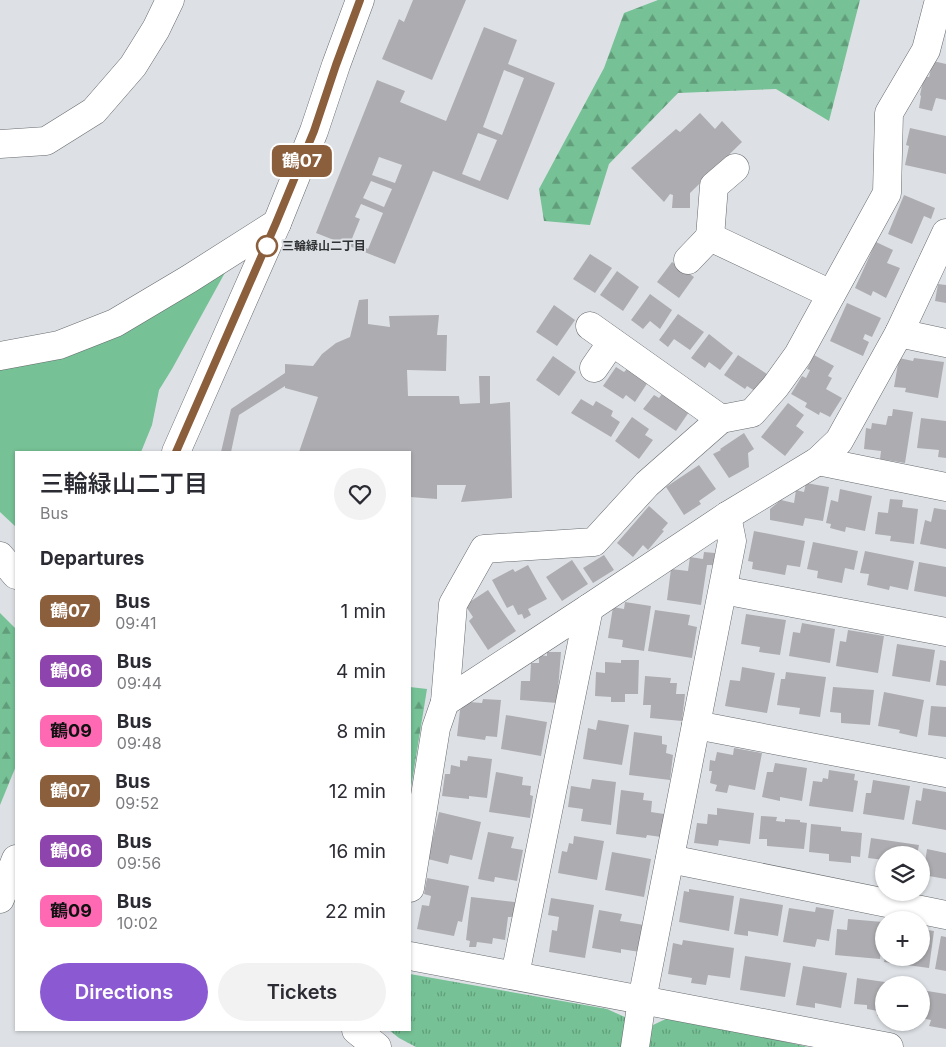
<!DOCTYPE html>
<html lang="en">
<head>
<meta charset="utf-8">
<style>
	:root { --surface:#fff; --page:#f2f2f3; --text:#2b2b33; --muted:#7c7c81; --accent:#8b5ad3 }
	body { margin:0; font-family:Inter,"Noto Sans JP",sans-serif; background:var(--page); color:var(--text); height:100vh; display:flex; flex-direction:column; font-size:19px; white-space:nowrap }
	* { box-sizing:border-box; margin:0 }
	p { font-size:16px; color:var(--muted) }
	.icon { flex:none; width:28px; height:28px; fill:none; stroke:currentColor; stroke-width:2; stroke-linecap:round; stroke-linejoin:round }
	.map { position:relative; flex:1; overflow:hidden }
	.drawer { position:absolute; left:15px; top:451px; width:396px; height:580px; display:flex; flex-direction:column; background:var(--surface); border-radius:0px; box-shadow:0 1px 4px #0004 }
	.drawer>* { flex:none }
	.badge { padding:0 10px; border-radius:8px; font-size:18px; line-height:32px }
	.buttons { position:absolute; left:875px; top:846px; display:grid; gap:10px }
	.buttons a { display:grid; place-items:center; width:55px; height:55px; border-radius:50%; background:var(--surface); box-shadow:0 1px 4px #0004; font-size:25px }
	.map>.badge { position:absolute; translate:-50% -50%; box-shadow:0 0 0 2px #fff }
	h2 { padding:0 25px; font-size:19px; line-height:45px }
	.round { display:grid; place-items:center; flex:none; width:52px; height:52px; border-radius:26px; background:var(--page) }
	.headline { display:flex; align-items:center; justify-content:space-between; height:85px; padding:0 25px }
	h1 { font-size:24px; font-weight:600; line-height:38px }
	.primary-button { display:flex; gap:10px; margin-top:auto; padding:10px 25px }
	.primary-button a { flex:1; height:58px; border-radius:30px; background:var(--accent); color:#fff; font-size:20px; font-weight:600; line-height:58px; text-align:center }
	.primary-button a+a { background:var(--page); color:var(--text) }
	ul { padding:0; list-style:none }
	li { display:flex; align-items:center; gap:15px; height:60px; padding:0 25px }
	li div { flex:1 }
	li b { display:block; font-size:19px }
	li em { font-style:normal }
	li .badge { min-width:55px; font-weight:700; text-align:center }
	.map>svg:first-child { display:block }
	.forest { fill:url(#forest-firs) }
	.park { fill:url(#park-tufts) }
	.garden { fill:#76c195 }
	.building { fill:#adacb1; fill-rule:evenodd }
	.lines { fill:none; stroke-linecap:round; stroke-linejoin:round }
	.minor-casing { stroke:#666a6d; stroke-width:29 }
	.major-casing { stroke:#666a6d; stroke-width:29 }
	.minor { stroke:#fff; stroke-width:28 }
	.major { stroke:#fff; stroke-width:28 }
	.line-casing { stroke:#fff; stroke-width:11 }
	.line { stroke:#8b5e3c; stroke-width:8 }
	.stop-dot { fill:#fff; stroke:#8b5e3c; stroke-width:2.5 }
	.labels { text-anchor:middle; stroke-width:4; stroke-linejoin:round; paint-order:stroke }
	.stop-label { font-size:12px; font-weight:bold; fill:#303233; stroke:#dde1e5; text-anchor:start }
</style>
</head>
<body>
<div class="map">
<svg width="946" height="1047" viewBox="0 0 946 1047">
	<defs>
		<pattern id="forest-firs" width="22" height="20" patternUnits="userSpaceOnUse" patternTransform="scale(1.25)"><rect width="22" height="20" fill="#76c195"/><path d="M5 1l3.5 6h-7zM16 11l3.5 6h-7z" fill="#619d7a"/></pattern>
		<pattern id="park-tufts" width="24" height="20" patternUnits="userSpaceOnUse" patternTransform="scale(1.25)"><rect width="24" height="20" fill="#76c195"/><path d="M3 7l-1-3M5 7V3M7 7l1-3M15 17l-1-3M17 17v-4M19 17l1-3" fill="none" stroke="#619d7a"/></pattern>
	</defs>
	<rect width="100%" height="100%" fill="#dde1e5"/>
	<g class="forest">
		<path d="M658 0H860L829 121 776 89 678 93 609 164 590 225 544 221 539 189 604 68 624 13Z"/>
		<path d="M0 613 16 629V766L0 805Z"/>
		<path d="M410 687 427 689 410 794Z"/>
	</g>
	<g class="park">
		<path d="M410 974 607 1009 627 1018 622 1047H416L399 1038 389 1030H410Z"/>
		<path d="M672 1016 808 1047H648L653 1025Z"/>
	</g>
	<path class="garden" d="M233 258 172 369 159 390 152 425 141 452H16V527L0 512V360Z"/>
	<g class="building">
		<path d="M413 0H466L432 80 382 59 399 19 404 22Z"/>
		<path d="M484 27 517 40 508 64 555 83 508 200 433 171 395 264 316 233 377 80 405 91 400 102 446 121ZM504 70 524 78 502 135 483 127ZM478 133 497 140 480 181 462 174ZM379 157 402 165 395 183 372 175ZM371 181 392 189 384 207 363 198ZM361 204 383 213 368 249 351 241 360 219 355 217Z"/>
		<path d="M933 61 946 64V100L936 98 932 111 919 108 921 96 920 95 924 76 929 77Z"/>
		<path d="M700 113 715 129 722 121 742 142 690 193V208H672L673 195 670 194 664 202 631 168 676 129 680 132Z"/>
		<path d="M910 128 946 136V174L905 165 909 146 906 145Z"/>
		<path d="M904 195 935 208 931 219 924 216 912 244 888 234Z"/>
		<path d="M876 242 893 250 887 263 900 268 886 298 873 291 871 296 855 288Z"/>
		<path d="M590 254 612 268 595 293 573 279Z"/>
		<path d="M672 262 694 277 679 298 657 282Z"/>
		<path d="M617 271 639 287 623 311 600 295Z"/>
		<path d="M938 284 946 285V303L935 301Z"/>
		<path d="M650 294 672 310 660 329 650 321 643 329 631 320Z"/>
		<path d="M368 299V324L390 327 389 316 439 315 437 335H447L446 371 407 370 408 396H459L460 404 480 403 479 376H490V404L510 402 512 498 461 502 466 485H437V499L410 497V452H299L318 397 285 388V386L239 415 231 452H221L231 409 285 373V364L313 366 322 354 336 343 350 337 359 300Z"/>
		<path d="M847 303 881 318 872 337 865 334 863 339 869 342 863 356 830 341Z"/>
		<path d="M554 305 575 320 557 346 536 332Z"/>
		<path d="M678 314 704 332 690 350 674 339 668 347 659 340Z"/>
		<path d="M709 334 733 353 720 370 709 362 705 368 691 358Z"/>
		<path d="M738 355 767 374 755 391 747 386 745 389 724 375Z"/>
		<path d="M814 355 834 366 828 376 832 378 826 389 842 398 830 417 820 412 819 415 805 407 807 403 791 394 802 376 806 378 810 370 807 369Z"/>
		<path d="M553 356 576 372 559 396 536 380Z"/>
		<path d="M899 358 913 361 914 358 944 362 938 398 905 392 906 388 894 387Z"/>
		<path d="M616 367 624 372 627 369 648 382 635 402 626 395 623 399 603 386Z"/>
		<path d="M662 394 689 412 676 431 643 409 654 395 659 398Z"/>
		<path d="M581 399 593 406 596 401 613 411 611 416 620 422 611 437 571 413Z"/>
		<path d="M788 403 804 415 796 426 804 432 785 456 761 437Z"/>
		<path d="M893 409 913 412 905 463 880 459 881 451 864 449 866 428 871 429 872 423 886 425 888 416H892Z"/>
		<path d="M632 417 649 429 645 435 653 440 639 459 615 441Z"/>
		<path d="M921 418 946 421V458L938 457 939 450 917 448Z"/>
		<path d="M744 433 754 449 748 453 749 467 729 478 713 454 721 450 720 449Z"/>
		<path d="M699 465 716 489 699 501 701 504 684 515 666 487Z"/>
		<path d="M806 483 829 487 823 521 805 518 803 526 770 520V509L781 500 794 503 796 490 804 492Z"/>
		<path d="M840 489 872 496 865 531 846 527 845 532 830 528 831 524 826 523 831 500 838 502Z"/>
		<path d="M890 499 903 500 902 507 918 509 914 544 890 541 891 536 875 534 878 512 888 513Z"/>
		<path d="M649 506 668 523 662 530 664 531 648 550 643 545 633 557 617 543Z"/>
		<path d="M934 508 946 510V549L920 544 925 520 931 522Z"/>
		<path d="M754 531 805 541 800 567 787 565 785 575 752 569 753 562 748 561Z"/>
		<path d="M813 542 858 551 854 570 845 568 842 583 817 578 818 571 807 569Z"/>
		<path d="M865 551 914 561 908 590 890 586 889 590 867 585 869 574 860 573Z"/>
		<path d="M704 552 715 553 713 565H707L701 605 667 600 671 569 688 571 690 557 703 559Z"/>
		<path d="M604 555 614 570 593 583 583 568Z"/>
		<path d="M572 560 588 584 562 601 546 577Z"/>
		<path d="M919 562 946 567V597L914 591Z"/>
		<path d="M528 565 547 599 528 609 531 615 524 619 522 614 518 615 513 605 507 608 492 580 513 569 515 572Z"/>
		<path d="M488 590 516 631 488 650 469 621 473 617 465 605Z"/>
		<path d="M625 602 651 606 644 651 622 647 623 640 608 638 613 607 624 609Z"/>
		<path d="M655 610 690 615 688 625 697 627 692 658 648 651Z"/>
		<path d="M746 614 786 620 780 655 759 652 760 647 741 644Z"/>
		<path d="M802 623 835 629 830 663 789 656 793 632 800 633Z"/>
		<path d="M848 630 884 636 878 673 836 666 840 641 846 642Z"/>
		<path d="M897 644 935 650 930 682 892 676Z"/>
		<path d="M547 652H561L557 703 520 700 521 681H530L531 663H539V655L547 656Z"/>
		<path d="M621 660H639L638 694H625V702H611V697L595 696 596 672 605 673V662L621 663Z"/>
		<path d="M940 660 946 661V686L936 685Z"/>
		<path d="M742 667 775 673 767 713 725 706 730 680 740 681Z"/>
		<path d="M786 672 826 677 820 717 799 714 800 708 777 705 781 679H785Z"/>
		<path d="M645 676 671 678 670 683H677L676 694H685L682 721 650 718 651 705H643Z"/>
		<path d="M833 687 874 690 870 725 841 723V713L830 712Z"/>
		<path d="M884 692 924 700 917 737 899 733 900 730 878 726Z"/>
		<path d="M483 699 501 700 497 737 486 736 485 740 457 736 460 710 469 702 482 703Z"/>
		<path d="M931 706 946 707V737L928 735Z"/>
		<path d="M506 715 547 722 541 756 501 749Z"/>
		<path d="M598 720 629 725 622 765 583 759 588 728 596 730Z"/>
		<path d="M634 732 662 736V744L667 745 666 753 673 755 670 780 629 775Z"/>
		<path d="M734 748 762 753 755 790 729 785 727 793 715 791 717 785 710 783 712 771H709L710 760 715 761 717 752 733 755Z"/>
		<path d="M468 756 492 759 487 798 469 796V799L442 796 445 774H450L451 765 460 767V760L467 761Z"/>
		<path d="M775 763 807 768 802 801 780 797V801L762 797 767 772H773Z"/>
		<path d="M829 770 855 774 854 780 858 781 853 812 809 806 813 781 822 782 823 778 828 779Z"/>
		<path d="M496 772 523 777 522 785 531 786 530 795 533 796 530 818 489 812Z"/>
		<path d="M592 779 616 782 611 825 581 821 583 809 568 807 571 786 590 789Z"/>
		<path d="M873 780 910 786 904 820 863 814 866 793H871Z"/>
		<path d="M923 788 946 792V830L912 824 916 800 921 801Z"/>
		<path d="M621 790 644 793 643 800 652 801 651 812 664 814 661 837 647 835 646 838 616 834Z"/>
		<path d="M717 808 754 813 750 844 719 840 718 846 694 843 697 823 707 824 708 814 717 815Z"/>
		<path d="M439 812 481 822 472 860 450 855 448 864 428 859Z"/>
		<path d="M761 816 777 817 776 821 785 822V819L800 820V822L807 823 804 849 767 846V839H759Z"/>
		<path d="M811 824 841 827V831L862 833 860 857 851 856V863L829 861V854L809 852Z"/>
		<path d="M488 832 514 837 511 848 523 850 517 881 495 877 494 882 478 879Z"/>
		<path d="M574 836 604 841 597 880 558 873 562 851 567 852 569 843 573 844Z"/>
		<path d="M871 838 919 845 917 855H884V860L868 858Z"/>
		<path d="M927 849 946 853V879L923 875Z"/>
		<path d="M612 852 651 859 644 897 605 890Z"/>
		<path d="M427 878 469 886 462 922 458 921 454 936 417 929 422 905 429 906 431 896 424 894Z"/>
		<path d="M689 889 734 896 729 931 679 922 684 891 689 892Z"/>
		<path d="M471 897 515 902 513 917H508L505 940 493 938 492 944 477 942 476 947H469L470 941 466 940Z"/>
		<path d="M551 898 594 905 585 958 549 952 552 930 557 931 559 917 548 915Z"/>
		<path d="M740 898 783 905 778 936 748 931V936L734 934Z"/>
		<path d="M816 907 834 910 829 941 817 939 815 947 783 942 789 908 815 912Z"/>
		<path d="M599 910 622 914 620 921 644 925 640 952 621 949V953L592 948Z"/>
		<path d="M848 919 883 922 880 959 835 955 837 929 847 930Z"/>
		<path d="M921 929 934 931 929 968 884 962 885 958H921Z"/>
		<path d="M941 936 946 937V971L935 969Z"/>
		<path d="M683 940 734 948 730 978 708 975 706 985 691 983 692 978 668 974 673 943 682 945Z"/>
		<path d="M745 956 791 963 785 997 740 990Z"/>
		<path d="M803 966 847 973 841 1008 815 1003V1008L796 1005Z"/>
		<path d="M857 978 899 984V985H884V1017L877 1016 878 1011 867 1009V1005L854 1004Z"/>
		<path d="M921 990 946 994V1029L929 1026 931 1020 921 1018Z"/>
	</g>
	<g class="lines">
		<defs>
			<g id="minor">
				<path d="M0 144 46 141 94 111 133 66 156 29 170 0"/>
				<path d="M710 237 714 186 735 168"/>
				<path d="M688 260 710 237 831 294"/>
				<path d="M590 326 721 419"/>
				<path d="M899 333 946 343"/>
				<path d="M0 356 59 345 115 323 189 279 277 223"/>
				<path d="M594 368 612 342"/>
				<path d="M818 461 946 487"/>
				<path d="M0 556 16 575"/>
				<path d="M723 590 946 632"/>
				<path d="M445 702 453 604 484 549 594 542 647 484 721 419 752 413 775 387 798 355 887 193 889 113 926 50 939 0"/>
				<path d="M696 725 946 773"/>
				<path d="M670 859 946 915"/>
				<path d="M410 888 436 728 445 702 589 608 727 516 818 461 839 441 899 333 946 233"/>
				<path d="M410 956 889 1047"/>
				<path d="M515 975 589 608"/>
				<path d="M356 1030 377 1047"/>
				<path d="M635 1047 642 1000 732 541 727 516"/>
			</g>
			<g id="major">
				<path d="M176 452 277 223 314 131 336 65 360 0"/>
				<path d="M0 899 16 859"/>
			</g>
		</defs>
		<use href="#minor" class="minor-casing"/>
		<use href="#major" class="major-casing"/>
		<use href="#minor" class="minor"/>
		<use href="#major" class="major"/>
	</g>
	<g class="lines">
		<defs>
			<path id="line" d="M176 452 276 223 314 131 336 65 360 0"/>
		</defs>
		<use href="#line" class="line-casing"/>
		<use href="#line" class="line"/>
	</g>
	<circle class="stop-dot" cx="267" cy="246" r="10"/>
	<g class="labels">
		<g class="stop-label">
			<text x="282" y="250">三輪緑山二丁目</text>
		</g>
	</g>
</svg>
<div class="buttons">
<a><svg class="icon" aria-label="layers" viewBox="0 0 24 24"><path d="M12 4l9 5-9 5-9-5zM3 14l9 5 9-5"/></svg></a>
<a>+</a>
<a>−</a>
</div>
<b class="badge" style="left:302px;top:161px;background:#8b5e3c;color:#fff">鶴07</b>
<section class="drawer">
<div class="headline"><div><h1>三輪緑山二丁目</h1><p>Bus</p></div><a class="round"><svg class="icon" aria-label="heart" viewBox="0 0 24 24"><path d="M12 20l-8-8c-3-5 5-10 8-4 3-6 11-1 8 4z"/></svg></a></div>
<h2>Departures</h2>
<ul>
<li><span class="badge" style="background:#8b5e3c;color:#fff">鶴07</span><div><b>Bus</b><p>09:41</p></div><em>1 min</em></li>
<li><span class="badge" style="background:#8e44ad;color:#fff">鶴06</span><div><b>Bus</b><p>09:44</p></div><em>4 min</em></li>
<li><span class="badge" style="background:#ff69b4;color:#111">鶴09</span><div><b>Bus</b><p>09:48</p></div><em>8 min</em></li>
<li><span class="badge" style="background:#8b5e3c;color:#fff">鶴07</span><div><b>Bus</b><p>09:52</p></div><em>12 min</em></li>
<li><span class="badge" style="background:#8e44ad;color:#fff">鶴06</span><div><b>Bus</b><p>09:56</p></div><em>16 min</em></li>
<li><span class="badge" style="background:#ff69b4;color:#111">鶴09</span><div><b>Bus</b><p>10:02</p></div><em>22 min</em></li>
</ul>
<div class="primary-button"><a>Directions</a><a>Tickets</a></div>
</section>
</div>
</body>
</html>
